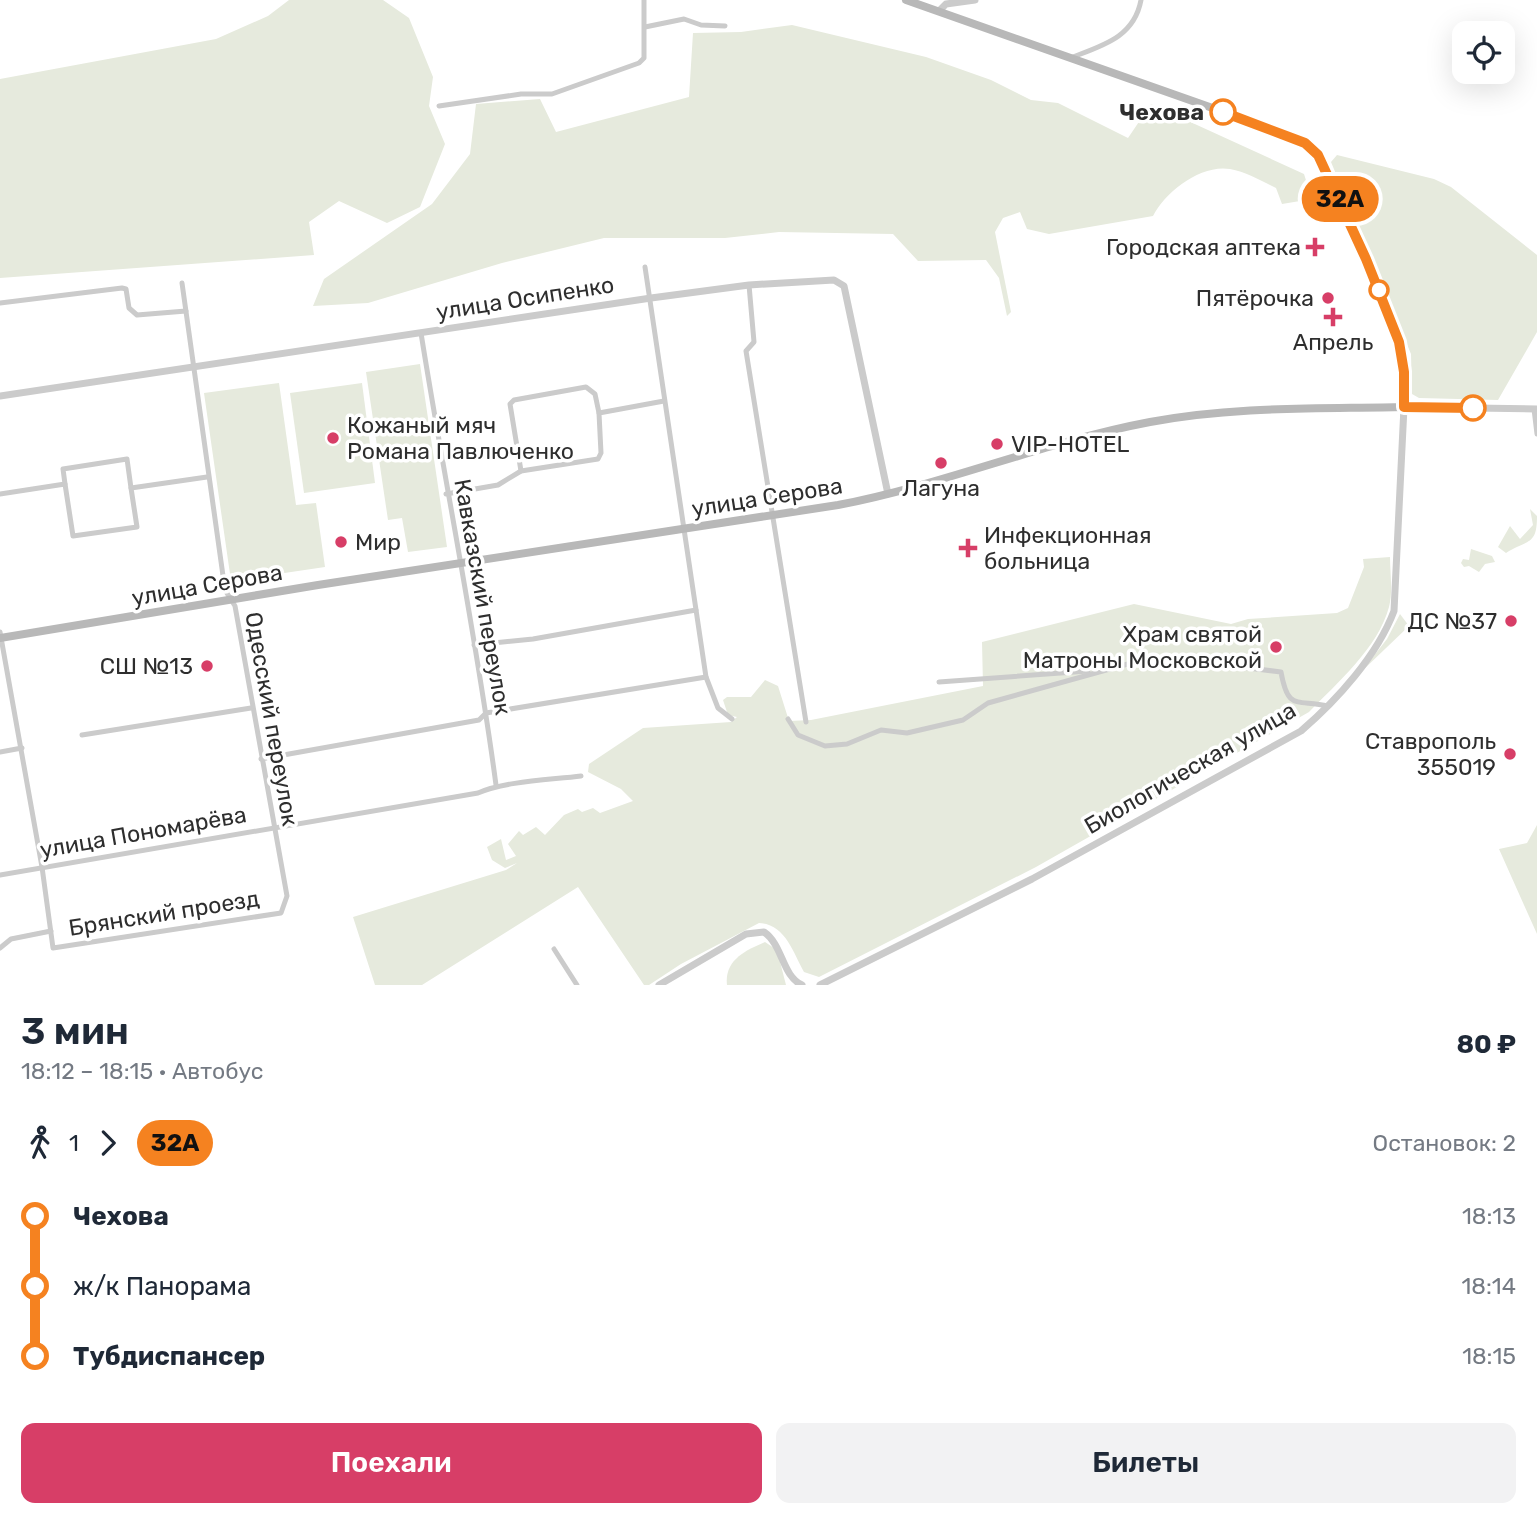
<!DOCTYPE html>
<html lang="ru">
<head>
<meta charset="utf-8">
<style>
	:root { --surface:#fff; --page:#f2f2f3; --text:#1f2937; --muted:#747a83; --accent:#d73e67 }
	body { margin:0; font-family:Rubik,sans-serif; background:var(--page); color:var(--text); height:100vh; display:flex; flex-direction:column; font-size:26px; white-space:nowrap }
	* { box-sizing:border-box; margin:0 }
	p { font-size:23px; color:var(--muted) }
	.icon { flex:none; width:38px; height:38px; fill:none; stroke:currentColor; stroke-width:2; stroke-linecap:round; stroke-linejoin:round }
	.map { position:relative; height:985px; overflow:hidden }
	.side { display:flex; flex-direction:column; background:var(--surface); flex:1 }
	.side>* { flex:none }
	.badge { padding:0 14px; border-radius:23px; font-size:24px; line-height:46px }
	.controls { position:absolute; left:1452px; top:21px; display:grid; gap:14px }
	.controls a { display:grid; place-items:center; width:63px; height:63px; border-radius:14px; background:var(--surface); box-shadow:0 7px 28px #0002; font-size:35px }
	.map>.badge { position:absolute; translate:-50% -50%; box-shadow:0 0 0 4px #fff }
	.legs { display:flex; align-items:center; gap:10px; height:77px; padding:0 21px; font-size:23px }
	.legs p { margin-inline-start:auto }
	.head { display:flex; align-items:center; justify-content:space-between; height:119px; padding:0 21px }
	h1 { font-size:38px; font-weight:600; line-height:52px }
	.button { display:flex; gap:14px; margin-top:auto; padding:14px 21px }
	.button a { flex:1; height:80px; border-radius:14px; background:var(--accent); color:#fff; font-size:28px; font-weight:600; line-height:80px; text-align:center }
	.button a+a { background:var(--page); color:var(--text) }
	ul { padding:0 21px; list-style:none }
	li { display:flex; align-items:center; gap:24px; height:70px; font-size:26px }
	li i { display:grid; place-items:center; width:10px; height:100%; margin:0 9px; background:currentColor }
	li i::after { content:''; width:18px; height:18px; margin:-9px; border:5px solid; border-radius:50%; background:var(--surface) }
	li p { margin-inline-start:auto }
	li:first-child i { background:linear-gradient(#0000 50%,currentColor 0) }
	li:last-child i { background:linear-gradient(currentColor 50%,#0000 0) }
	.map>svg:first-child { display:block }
	.green { fill:#e6eadd }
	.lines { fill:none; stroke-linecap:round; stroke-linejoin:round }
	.minor { stroke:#cbcbcb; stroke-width:5 }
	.tertiary { stroke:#cbcbcb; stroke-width:7 }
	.secondary { stroke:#b8b8b8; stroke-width:8 }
	.line-1-casing { stroke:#fff; stroke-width:16 }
	.line-1 { stroke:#f58220; stroke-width:10 }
	.stop-1-dot { fill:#fff; stroke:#f58220; stroke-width:3.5 }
	.poi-dot { fill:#d73e67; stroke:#fff; stroke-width:2.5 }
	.labels { text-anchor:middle; stroke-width:7; stroke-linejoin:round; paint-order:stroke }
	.stop-label { font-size:23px; font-weight:bold; fill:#2e2e2e; stroke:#fff; text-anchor:end }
	.poi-label { font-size:23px; fill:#2e2e2e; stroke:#fff; text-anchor:end }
	.street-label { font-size:23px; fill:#2e2e2e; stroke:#fff }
</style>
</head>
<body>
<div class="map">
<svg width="1537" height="985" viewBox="0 0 1537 985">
	<rect width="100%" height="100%" fill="#fff"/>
	<g class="green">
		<path d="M289 0H383L409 18 433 77 429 106 445 144 420 207 387 223 339 201 309 222 314 255 0 278V79L216 39 268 16Z"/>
		<path d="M792 25 926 57 991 80 1031 100 1058 103 1128 138 1151 104 1304 174 1312 199 1282 204 1276 188C1262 181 1246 172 1230 169 1201 164 1165 192 1153 216L1049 234 1027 229 1020 212 1003 218 995 232 1011 312 1007 316 999 278 986 260 918 261 893 234 779 232 725 238H604L502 263 368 303 313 306 324 279 432 204 470 154 476 104 540 99 556 132 689 97 693 33 741 32Z"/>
		<path d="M1337 155 1434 179 1451 187 1537 255V332L1498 400 1419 398 1412 394 1411 354 1331 162Z"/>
		<path d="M420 364 447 547 408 552 402 518 388 520 366 372Z"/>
		<path d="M279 383 296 505 316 503 325 567 231 581 204 393Z"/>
		<path d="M362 383 375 483 304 493 290 393Z"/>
		<path d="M1530 509 1537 516C1537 546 1528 539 1506 553L1498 547 1510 526 1520 539 1533 525Z"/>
		<path d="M1471 549 1492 556 1495 562 1485 564 1479 572 1469 566 1464 567 1461 563 1463 559 1469 560Z"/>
		<path d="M1390 557C1390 572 1393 592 1389 607 1378 648 1337 683 1309 712L1036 867 819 977 804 972C793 952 785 924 759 923L681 964 649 985H644L578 887 422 985H375L353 917 506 870 517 863 505 868 492 860 487 847 501 839 506 860 516 856 508 844 519 831 523 835 536 827 545 835 564 815 578 809 582 812 593 808 600 813 633 801 621 789 588 772 589 764 643 728 731 722 737 717 728 715 723 700 727 697H751L765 680 778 686 789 721 811 720 983 686 982 642 1134 604 1231 624 1248 619 1337 613 1348 608 1364 567 1363 559Z"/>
		<path d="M1400 614 1409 626 1362 671 1387 639Z"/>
		<path d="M1537 825V934L1499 849 1527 843Z"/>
		<path d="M765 942 777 950 786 985H727C724 960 746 950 765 942Z"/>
	</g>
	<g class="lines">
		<g class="minor">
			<path d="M645 27 684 19 701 25 725 26"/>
			<path d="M1070 58C1101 46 1134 38 1141 0"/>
			<path d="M439 106 521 94H552L639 63 644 58V0"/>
			<path d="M645 267 706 677 718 708 732 719"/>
			<path d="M749 285 754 342 746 351 806 722"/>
			<path d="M0 303 122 288 126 289 129 308 137 315 186 311"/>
			<path d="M421 333C445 484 476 634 496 785"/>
			<path d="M1534 409 1537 434"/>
			<path d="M521 471 510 404 514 400 586 387 595 394 599 413"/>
			<path d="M65 484 63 469 127 459 131 488"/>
			<path d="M0 494 65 484 73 536 137 527 131 488 207 477"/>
			<path d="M446 494 498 485 521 471 598 459 601 453 599 413 664 401"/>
			<path d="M0 632 42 867 53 948 281 913 287 896 235 606 225 590 182 283"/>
			<path d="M474 645 533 639 696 610"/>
			<path d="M939 682 1088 671"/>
			<path d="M788 719 798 735 825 746 847 744 881 730 907 733 963 720 988 703 1135 662 1208 663 1281 672C1288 711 1296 699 1328 706"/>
			<path d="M82 735 251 708"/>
			<path d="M0 752 22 748"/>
			<path d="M261 759 479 720 486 713 706 677"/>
			<path d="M0 875 478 793C506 781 549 780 581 776"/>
			<path d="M0 948 11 939 51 931"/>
			<path d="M554 949 577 985"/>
		</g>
		<g class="tertiary">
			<path d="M939 11 946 4 975 0"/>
			<path d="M0 396 651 298 749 285 834 280 844 286 888 494"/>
			<path d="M659 985 746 934 764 932C783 945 782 976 802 985"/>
			<path d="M820 985 1032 879 1301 731C1337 700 1377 656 1394 611L1404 407 1537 409"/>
		</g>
		<path class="secondary" d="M0 638 318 585 838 505C943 485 1044 442 1150 422 1234 406 1319 409 1404 407V372L1399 342 1345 211 1312 147 1278 131 906 0"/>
	</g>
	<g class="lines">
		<defs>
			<path id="line-1" d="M1223 112 1305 143 1318 155 1366 259 1399 342 1404 372V407L1473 408"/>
		</defs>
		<use href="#line-1" class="line-1-casing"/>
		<use href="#line-1" class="line-1"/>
	</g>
	<g class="stop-1-dot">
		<circle cx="1223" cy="112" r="12"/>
		<circle cx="1379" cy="290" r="9"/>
		<circle cx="1473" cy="408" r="12"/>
	</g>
	<g class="poi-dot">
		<path d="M1311.5 236.5h7v7h7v7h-7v7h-7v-7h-7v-7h7z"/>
		<circle cx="1328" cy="298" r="7"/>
		<path d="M1329.5 306.5h7v7h7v7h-7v7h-7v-7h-7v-7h7z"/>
		<circle cx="333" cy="438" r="7"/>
		<circle cx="997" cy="444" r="7"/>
		<circle cx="941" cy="463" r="7"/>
		<circle cx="341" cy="542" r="7"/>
		<path d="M964.5 537.5h7v7h7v7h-7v7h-7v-7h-7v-7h7z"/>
		<circle cx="1511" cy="621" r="7"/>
		<circle cx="1276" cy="647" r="7"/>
		<circle cx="207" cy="666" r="7"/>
		<circle cx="1510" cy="754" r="7"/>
	</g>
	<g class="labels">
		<g class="stop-label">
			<text x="1204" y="120">Чехова</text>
		</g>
		<g class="poi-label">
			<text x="1301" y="255">Городская аптека</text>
			<text x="1314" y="306">Пятёрочка</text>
			<text x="1333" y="350" text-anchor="middle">Апрель</text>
			<text x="347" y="433" text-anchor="start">Кожаный мяч<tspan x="347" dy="26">Романа Павлюченко</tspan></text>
			<text x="1011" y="452" text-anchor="start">VIP-HOTEL</text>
			<text x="941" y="496" text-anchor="middle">Лагуна</text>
			<text x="984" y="543" text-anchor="start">Инфекционная<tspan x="984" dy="26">больница</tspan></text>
			<text x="355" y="550" text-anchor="start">Мир</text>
			<text x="1497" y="629">ДС №37</text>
			<text x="1262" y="642">Храм святой<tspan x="1262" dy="26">Матроны Московской</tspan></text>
			<text x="193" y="674">СШ №13</text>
			<text x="1496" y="749">Ставрополь<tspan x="1496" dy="26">355019</tspan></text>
		</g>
		<g class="street-label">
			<text transform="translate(525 298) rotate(-9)" y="8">улица Осипенко</text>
			<text transform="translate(767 497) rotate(-9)" y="8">улица Серова</text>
			<text transform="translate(207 585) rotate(-10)" y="8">улица Серова</text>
			<text transform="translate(483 597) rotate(80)" y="8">Кавказский переулок</text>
			<text transform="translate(272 719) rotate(80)" y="8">Одесский переулок</text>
			<text transform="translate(1190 768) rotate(-30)" y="8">Биологическая улица</text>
			<text transform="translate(143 832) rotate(-10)" y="8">улица Пономарёва</text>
			<text transform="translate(164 913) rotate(-9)" y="8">Брянский проезд</text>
		</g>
	</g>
</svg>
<div class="controls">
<a><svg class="icon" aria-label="locate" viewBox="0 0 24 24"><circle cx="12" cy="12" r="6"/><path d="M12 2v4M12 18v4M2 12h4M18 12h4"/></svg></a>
</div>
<b class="badge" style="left:1340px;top:199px;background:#f58220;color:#111">32A</b>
</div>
<section class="side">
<div class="head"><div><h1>3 мин</h1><p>18:12 – 18:15 · Автобус</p></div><b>80 ₽</b></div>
<div class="legs"><svg class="icon" aria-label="walk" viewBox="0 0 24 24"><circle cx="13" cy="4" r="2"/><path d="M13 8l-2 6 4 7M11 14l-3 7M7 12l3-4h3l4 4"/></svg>1<svg class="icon" aria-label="forward" viewBox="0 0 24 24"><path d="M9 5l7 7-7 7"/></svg><b class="badge" style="background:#f58220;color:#111">32A</b><p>Остановок: 2</p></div>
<ul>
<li><i style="color:#f58220"></i><b>Чехова</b><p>18:13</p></li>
<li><i style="color:#f58220"></i><span>ж/к Панорама</span><p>18:14</p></li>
<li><i style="color:#f58220"></i><b>Тубдиспансер</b><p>18:15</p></li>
</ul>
<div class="button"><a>Поехали</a><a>Билеты</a></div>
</section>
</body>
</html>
